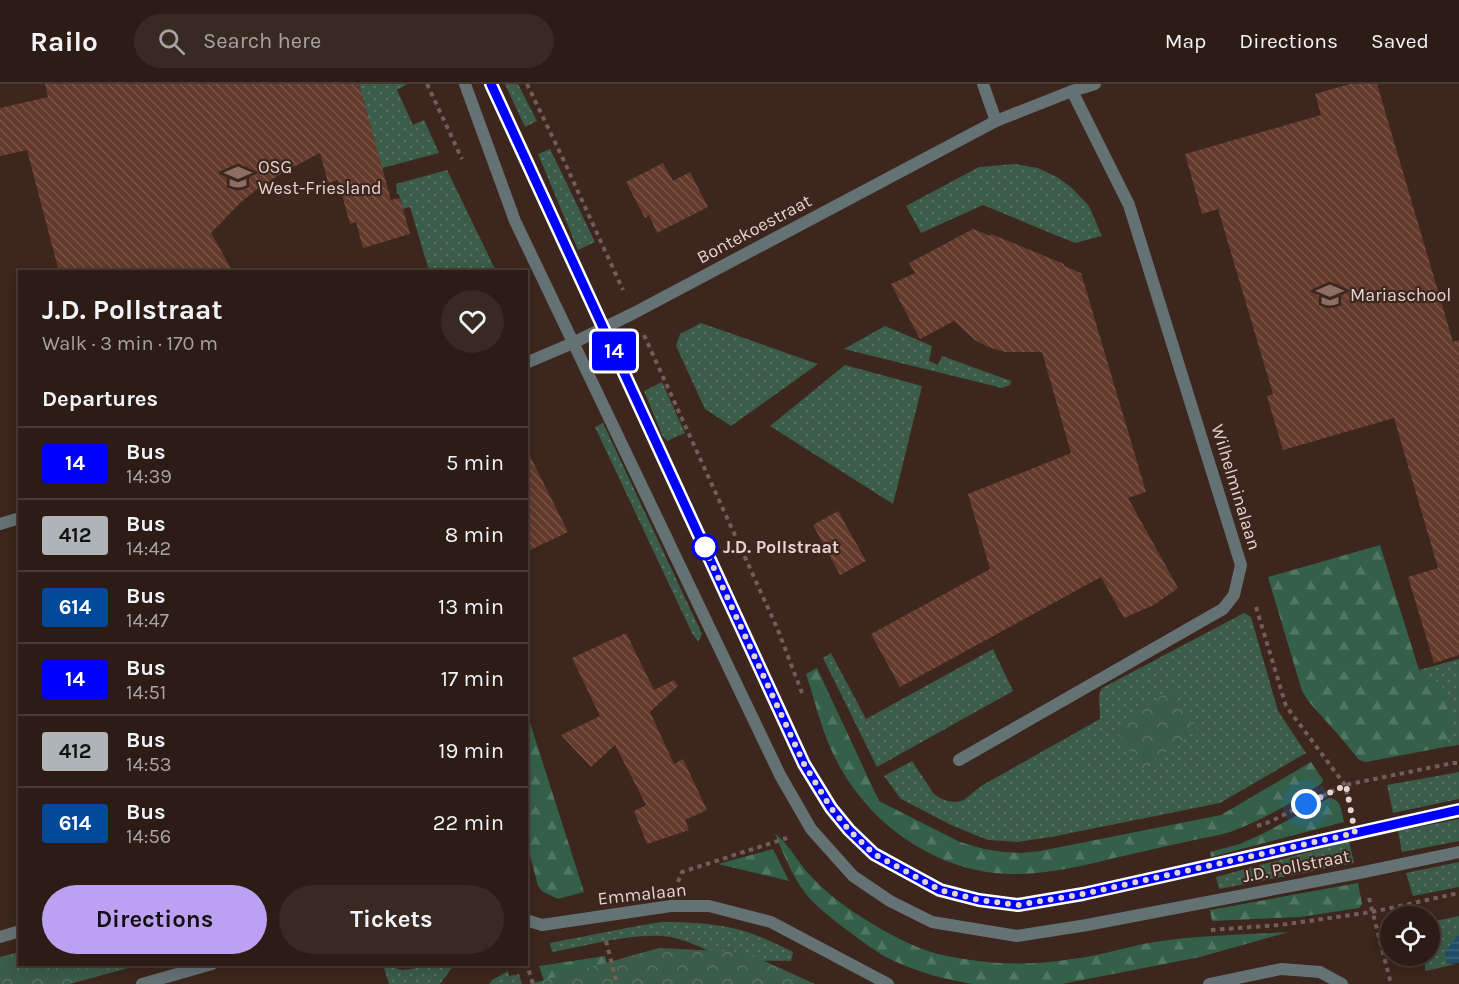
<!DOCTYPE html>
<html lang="en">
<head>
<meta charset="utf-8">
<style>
	:root { --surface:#2d1c16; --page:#392923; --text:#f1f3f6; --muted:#a7a1a1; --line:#483a35; --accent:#bca0f2 }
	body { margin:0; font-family:Karla,sans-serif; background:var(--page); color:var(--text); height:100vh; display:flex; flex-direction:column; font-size:22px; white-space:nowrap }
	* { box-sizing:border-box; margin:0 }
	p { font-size:20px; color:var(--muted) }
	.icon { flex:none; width:33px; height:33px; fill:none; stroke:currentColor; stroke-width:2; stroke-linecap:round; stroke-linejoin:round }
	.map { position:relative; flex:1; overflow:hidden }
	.drawer { position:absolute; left:18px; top:186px; width:510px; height:696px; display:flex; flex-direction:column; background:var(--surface); border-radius:0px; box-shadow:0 3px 15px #0003,0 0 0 2px var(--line) }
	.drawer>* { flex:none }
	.badge { padding:0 12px; border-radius:4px; font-size:21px; line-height:39px }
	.fabs { position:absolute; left:1380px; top:822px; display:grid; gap:12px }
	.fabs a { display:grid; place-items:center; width:60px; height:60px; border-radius:50%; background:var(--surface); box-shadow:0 3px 15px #0003,0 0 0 2px var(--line); font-size:30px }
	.you { position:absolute; width:30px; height:30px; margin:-15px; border:4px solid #fff; border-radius:50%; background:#1a73e8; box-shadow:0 0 0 9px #1a73e833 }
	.map>.badge { position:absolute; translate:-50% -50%; box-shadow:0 0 0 3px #fff }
	h2 { padding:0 24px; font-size:22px; line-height:54px }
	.round { display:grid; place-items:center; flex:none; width:63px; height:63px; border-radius:32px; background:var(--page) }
	.headline { display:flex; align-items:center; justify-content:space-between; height:102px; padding:0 24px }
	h1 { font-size:28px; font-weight:700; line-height:45px }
	.cta { display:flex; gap:12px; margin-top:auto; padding:12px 24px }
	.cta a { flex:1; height:69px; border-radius:36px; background:var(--accent); color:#111; font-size:24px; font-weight:700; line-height:69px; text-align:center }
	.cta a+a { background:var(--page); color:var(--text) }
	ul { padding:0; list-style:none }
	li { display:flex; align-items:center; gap:18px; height:72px; padding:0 24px; border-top:2px solid var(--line) }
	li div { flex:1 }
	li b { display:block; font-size:22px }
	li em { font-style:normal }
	li .badge { min-width:66px; font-weight:700; text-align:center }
	header { display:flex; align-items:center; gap:36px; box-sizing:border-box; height:84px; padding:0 30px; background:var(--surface); border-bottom:2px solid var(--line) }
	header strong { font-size:28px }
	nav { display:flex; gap:33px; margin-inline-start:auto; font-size:21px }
	.search { width:420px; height:54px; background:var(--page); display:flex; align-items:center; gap:15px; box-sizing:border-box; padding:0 21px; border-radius:33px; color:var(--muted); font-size:22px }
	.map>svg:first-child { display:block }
	.grass { fill:url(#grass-dots) }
	.forest { fill:url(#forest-firs) }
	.park { fill:url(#park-crowns) }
	.water { fill:url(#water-rules) }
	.building { fill:url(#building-back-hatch) }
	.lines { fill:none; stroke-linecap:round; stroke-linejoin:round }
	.path { stroke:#725e56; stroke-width:4; stroke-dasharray:4.5 4.5; stroke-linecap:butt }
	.minor { stroke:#657273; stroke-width:12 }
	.tertiary { stroke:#657273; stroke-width:12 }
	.line-casing { stroke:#fff; stroke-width:14 }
	.line { stroke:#00f; stroke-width:9 }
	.walk { stroke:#e3d4ce; stroke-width:6; stroke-dasharray:0 10.8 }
	.stop-dot { fill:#fff; stroke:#00f; stroke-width:3 }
	.labels { text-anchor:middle; stroke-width:4.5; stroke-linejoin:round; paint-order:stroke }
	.poi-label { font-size:18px; fill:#e3d4ce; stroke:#3c261d; text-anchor:start }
	.street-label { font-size:18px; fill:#e3d4ce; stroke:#3c261d }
	.stop-label { font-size:18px; font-weight:bold; fill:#e3d4ce; stroke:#3c261d; text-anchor:start }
</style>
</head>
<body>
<header>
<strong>Railo</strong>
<div class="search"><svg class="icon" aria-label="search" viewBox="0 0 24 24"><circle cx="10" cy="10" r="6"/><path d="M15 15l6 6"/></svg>Search here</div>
<nav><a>Map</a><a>Directions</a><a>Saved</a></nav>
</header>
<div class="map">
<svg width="1459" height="900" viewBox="0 0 1459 900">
	<defs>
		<pattern id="grass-dots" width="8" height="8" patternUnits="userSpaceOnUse" patternTransform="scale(1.5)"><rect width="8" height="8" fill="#3b5c49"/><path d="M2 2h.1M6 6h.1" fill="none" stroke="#577262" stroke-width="1.8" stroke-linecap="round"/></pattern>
		<pattern id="forest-firs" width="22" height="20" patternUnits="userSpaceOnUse" patternTransform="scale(1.5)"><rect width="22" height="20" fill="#346049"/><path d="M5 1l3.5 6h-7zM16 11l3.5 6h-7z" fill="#517662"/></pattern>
		<pattern id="park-crowns" width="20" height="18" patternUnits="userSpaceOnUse" patternTransform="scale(1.5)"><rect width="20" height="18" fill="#3b5c49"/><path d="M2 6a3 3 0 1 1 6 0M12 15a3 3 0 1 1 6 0" fill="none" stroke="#577262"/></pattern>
		<pattern id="water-rules" width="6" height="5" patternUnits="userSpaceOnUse" patternTransform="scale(1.5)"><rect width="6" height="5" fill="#204c65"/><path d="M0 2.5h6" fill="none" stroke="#40657a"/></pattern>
		<pattern id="building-back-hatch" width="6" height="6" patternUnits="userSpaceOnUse" patternTransform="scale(1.5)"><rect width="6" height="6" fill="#633a2c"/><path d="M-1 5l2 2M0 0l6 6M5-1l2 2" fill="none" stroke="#795649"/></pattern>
	</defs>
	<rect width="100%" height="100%" fill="#3c261d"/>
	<g class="grass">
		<path d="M359 0H407L397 6 413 41 424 36 439 69 382 84Z"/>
		<path d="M505 0H518L537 37 525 43Z"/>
		<path d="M550 65 595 158 578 166 538 70Z"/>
		<path d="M1015 80 1038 84 1057 93 1072 104 1089 122 1102 152 1075 159 983 121 921 149 906 122 979 83Z"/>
		<path d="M447 86 496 187H429L410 123 403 125 399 110H397L396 100Z"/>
		<path d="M701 239 818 280 731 342 705 325 676 262 680 250Z"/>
		<path d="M885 242 932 262 929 277 938 281 942 272 1011 297 1010 301 1002 304 844 265Z"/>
		<path d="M845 281 922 302 893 420 770 342Z"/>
		<path d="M662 298 685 349 667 357 662 351 644 307Z"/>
		<path d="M603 339 702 550 698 558 692 549 595 343Z"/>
		<path d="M1244 529 1251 533 1278 627 1306 669 1220 719 1051 753 1017 758 988 756 953 742 901 715 884 692 912 677 934 710 940 714 947 717 956 718 964 716 981 702 1100 635 1099 611 1102 604Z"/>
		<path d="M993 565 1013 607 877 683 823 574 831 569 866 635Z"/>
		<path d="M1459 575V661L1445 663 1451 649 1439 599 1427 593 1419 586Z"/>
		<path d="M1459 688V715L1393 729 1387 701Z"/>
		<path d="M1459 735V757L1402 768 1398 747Z"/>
		<path d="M1349 757 1354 779 1219 805 1216 793Z"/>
		<path d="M1459 778V803L1413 812 1406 789Z"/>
		<path d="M1459 832V852L1456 853 1447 879 1456 880 1426 887 1423 872H1430V838Z"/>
		<path d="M661 838C696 838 731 840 763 854 773 858 783 863 793 868L791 877C767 876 745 879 722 872 701 865 684 853 661 852 627 850 586 862 552 868L550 859 637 842Z"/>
		<path d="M383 881 403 886 417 884 426 881H454L440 900H389Z"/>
		<path d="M508 887 509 892 519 890 522 900H489L492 896Z"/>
	</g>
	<g class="forest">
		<path d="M1380 461 1419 586C1425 592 1434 594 1440 600 1444 604 1448 611 1450 616 1458 635 1453 646 1445 663L1366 678 1359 676 1342 655 1309 618 1302 607 1268 493Z"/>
		<path d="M817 584 879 717 960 758 984 765 1004 768 1021 769 1040 767 1221 731 1311 678 1323 696 1322 699C1295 717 1261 737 1230 748 1218 752 1206 753 1194 756 1173 761 1153 765 1132 770 1092 779 1052 791 1011 790 933 789 860 734 830 663 820 640 814 614 806 590Z"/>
		<path d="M526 626 584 808 557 815V814L553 813 552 812 542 807 538 802 527 761Z"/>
		<path d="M1329 714C1342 715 1341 727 1344 738L1211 773 1210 768 1240 760 1264 749Z"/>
		<path d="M775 750C786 757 798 777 807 788 825 808 847 825 871 839 889 850 908 860 928 867 939 871 952 873 964 875 1002 881 1034 881 1072 875 1098 872 1123 864 1148 859 1194 851 1242 851 1289 848L1200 873 1062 900H973C946 896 918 888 894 877 876 869 860 855 844 844 829 832 812 820 801 803 790 787 783 768 775 750Z"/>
		<path d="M773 765 789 797 718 780Z"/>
		<path d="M1358 799 1362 820 1359 824 1300 833 1212 837 1210 826Z"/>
		<path d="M605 872 613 900H545L539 882Z"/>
	</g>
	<g class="park">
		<path d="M1171 605 1198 645 1142 685 1115 645Z"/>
		<path d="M659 864 744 868 815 900H530Z"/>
		<path d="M19 868 20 880 139 881 70 900H0V873Z"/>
	</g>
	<path class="water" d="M1459 852V879H1447L1445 868 1456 853Z"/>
	<g class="building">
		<path d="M45 0H359L391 116 400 114 410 150 363 164 356 138 350 140 338 96 328 99 320 69 282 89 256 106 240 119 211 149 233 188H59L27 66 0 72V24L48 13Z"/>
		<path d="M1350 0H1377L1453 258 1459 256V571L1434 579 1408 493 1438 484 1394 334 1283 366 1267 312 1273 310 1218 125 1202 130 1185 70 1321 31 1315 10Z"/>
		<path d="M663 79 673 97 690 88 708 123 657 149 649 131 645 134 626 98Z"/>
		<path d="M973 145 990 152 991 150 1064 180V182L1081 189 1146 408 1128 414 1178 504 1154 521 1124 534 1101 493 900 603 871 550 990 485 968 410 1071 369 1042 268H1005L988 263 975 256 954 237 920 255 891 200 915 189 909 179Z"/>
		<path d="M526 364 568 448 526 468Z"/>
		<path d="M838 427 866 477 840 491 813 441Z"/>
		<path d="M626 549 654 606 674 596 678 602 650 628 674 680 683 675 707 726 685 736 689 746 647 760 634 727 646 721 615 661 591 683 561 651 600 632 572 574Z"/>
	</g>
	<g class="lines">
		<g class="path">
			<path d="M427 0 462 75"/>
			<path d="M527 0 564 77 623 206"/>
			<path d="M644 251 778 546 802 609"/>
			<path d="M1256 523 1286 622 1345 701 1350 724"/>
			<path d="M1257 742 1267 739 1345 701 1453 679H1459"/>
			<path d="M678 798 682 788 787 754"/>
			<path d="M1369 814 1391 900"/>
			<path d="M1211 846 1280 841 1372 828 1459 809"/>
			<path d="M606 857 617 900"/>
			<path d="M526 878 533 900"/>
		</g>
		<g class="minor">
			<path d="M983 0 996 37"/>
			<path d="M526 279 573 259 634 229 996 37 1072 7 1095 0"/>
			<path d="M0 440 20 434"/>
			<path d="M959 676 1223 525 1234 511 1241 481 1129 121 1072 7"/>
			<path d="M526 836 542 841 671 822H709L771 838 888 900"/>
			<path d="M0 853 20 847"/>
			<path d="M142 900 212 880"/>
			<path d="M1209 900 1281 885 1320 888 1342 900"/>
		</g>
		<g class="tertiary">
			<path d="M465 0 515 137 780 691 811 745 853 792 890 817 932 838 1017 852 1087 841 1364 788 1459 768"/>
			<path d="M491 0 804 680 831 724 849 746 874 770 940 806 979 816 1018 821 1083 810 1459 726"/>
		</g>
	</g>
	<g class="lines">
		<defs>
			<path id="line" d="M491 0 804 680 831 724 849 746 874 770 940 806 979 816 1018 821 1083 810 1459 726"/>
		</defs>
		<use href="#line" class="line-casing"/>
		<use href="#line" class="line"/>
		<path class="walk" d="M705 463 700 454 804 680 831 724 849 746 874 770 940 806 979 816 1018 821 1083 810 1355 749 1346 701 1306 720"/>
	</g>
	<defs>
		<symbol id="school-bare" viewBox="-9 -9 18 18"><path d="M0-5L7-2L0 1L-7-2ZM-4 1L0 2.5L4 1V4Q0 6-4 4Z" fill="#8d6e63" stroke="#3c261d" stroke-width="2.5" paint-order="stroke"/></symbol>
	</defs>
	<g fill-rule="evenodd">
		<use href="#school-bare" x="219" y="74" width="38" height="38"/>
		<use href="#school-bare" x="1311" y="192" width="38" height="38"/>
	</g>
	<circle class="stop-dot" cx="705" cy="463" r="12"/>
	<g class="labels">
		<g class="poi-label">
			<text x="258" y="89">OSG<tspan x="258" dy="21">West-Friesland</tspan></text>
			<text x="1350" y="217">Mariaschool</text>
		</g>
		<g class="street-label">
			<text transform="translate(754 145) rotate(-28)" y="6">Bontekoestraat</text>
			<text transform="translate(1236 403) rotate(73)" y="6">Wilhelminalaan</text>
			<text transform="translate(1296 782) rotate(-11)" y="6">J.D. Pollstraat</text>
			<text transform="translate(642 810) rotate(-6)" y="6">Emmalaan</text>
		</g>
		<g class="stop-label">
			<text x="723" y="469">J.D. Pollstraat</text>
		</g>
	</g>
</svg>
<div class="fabs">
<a><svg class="icon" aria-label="locate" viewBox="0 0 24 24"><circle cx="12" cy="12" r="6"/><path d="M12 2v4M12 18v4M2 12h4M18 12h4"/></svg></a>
</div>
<div class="you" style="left:1306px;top:720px"></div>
<b class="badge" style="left:614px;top:267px;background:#00f;color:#fff">14</b>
<section class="drawer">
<div class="headline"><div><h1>J.D. Pollstraat</h1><p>Walk · 3 min · 170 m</p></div><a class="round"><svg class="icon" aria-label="heart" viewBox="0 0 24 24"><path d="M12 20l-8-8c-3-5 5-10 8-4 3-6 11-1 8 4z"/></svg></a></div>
<h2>Departures</h2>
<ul>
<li><span class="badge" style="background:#00f;color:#fff">14</span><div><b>Bus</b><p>14:39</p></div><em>5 min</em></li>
<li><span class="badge" style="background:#afb4b9;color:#111">412</span><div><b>Bus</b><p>14:42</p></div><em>8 min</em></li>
<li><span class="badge" style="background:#004899;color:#fff">614</span><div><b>Bus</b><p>14:47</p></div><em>13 min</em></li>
<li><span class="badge" style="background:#00f;color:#fff">14</span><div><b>Bus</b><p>14:51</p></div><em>17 min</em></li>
<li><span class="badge" style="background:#afb4b9;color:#111">412</span><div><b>Bus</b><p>14:53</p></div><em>19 min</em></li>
<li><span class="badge" style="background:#004899;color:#fff">614</span><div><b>Bus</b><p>14:56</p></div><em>22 min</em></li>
</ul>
<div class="cta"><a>Directions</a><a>Tickets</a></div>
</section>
</div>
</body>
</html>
